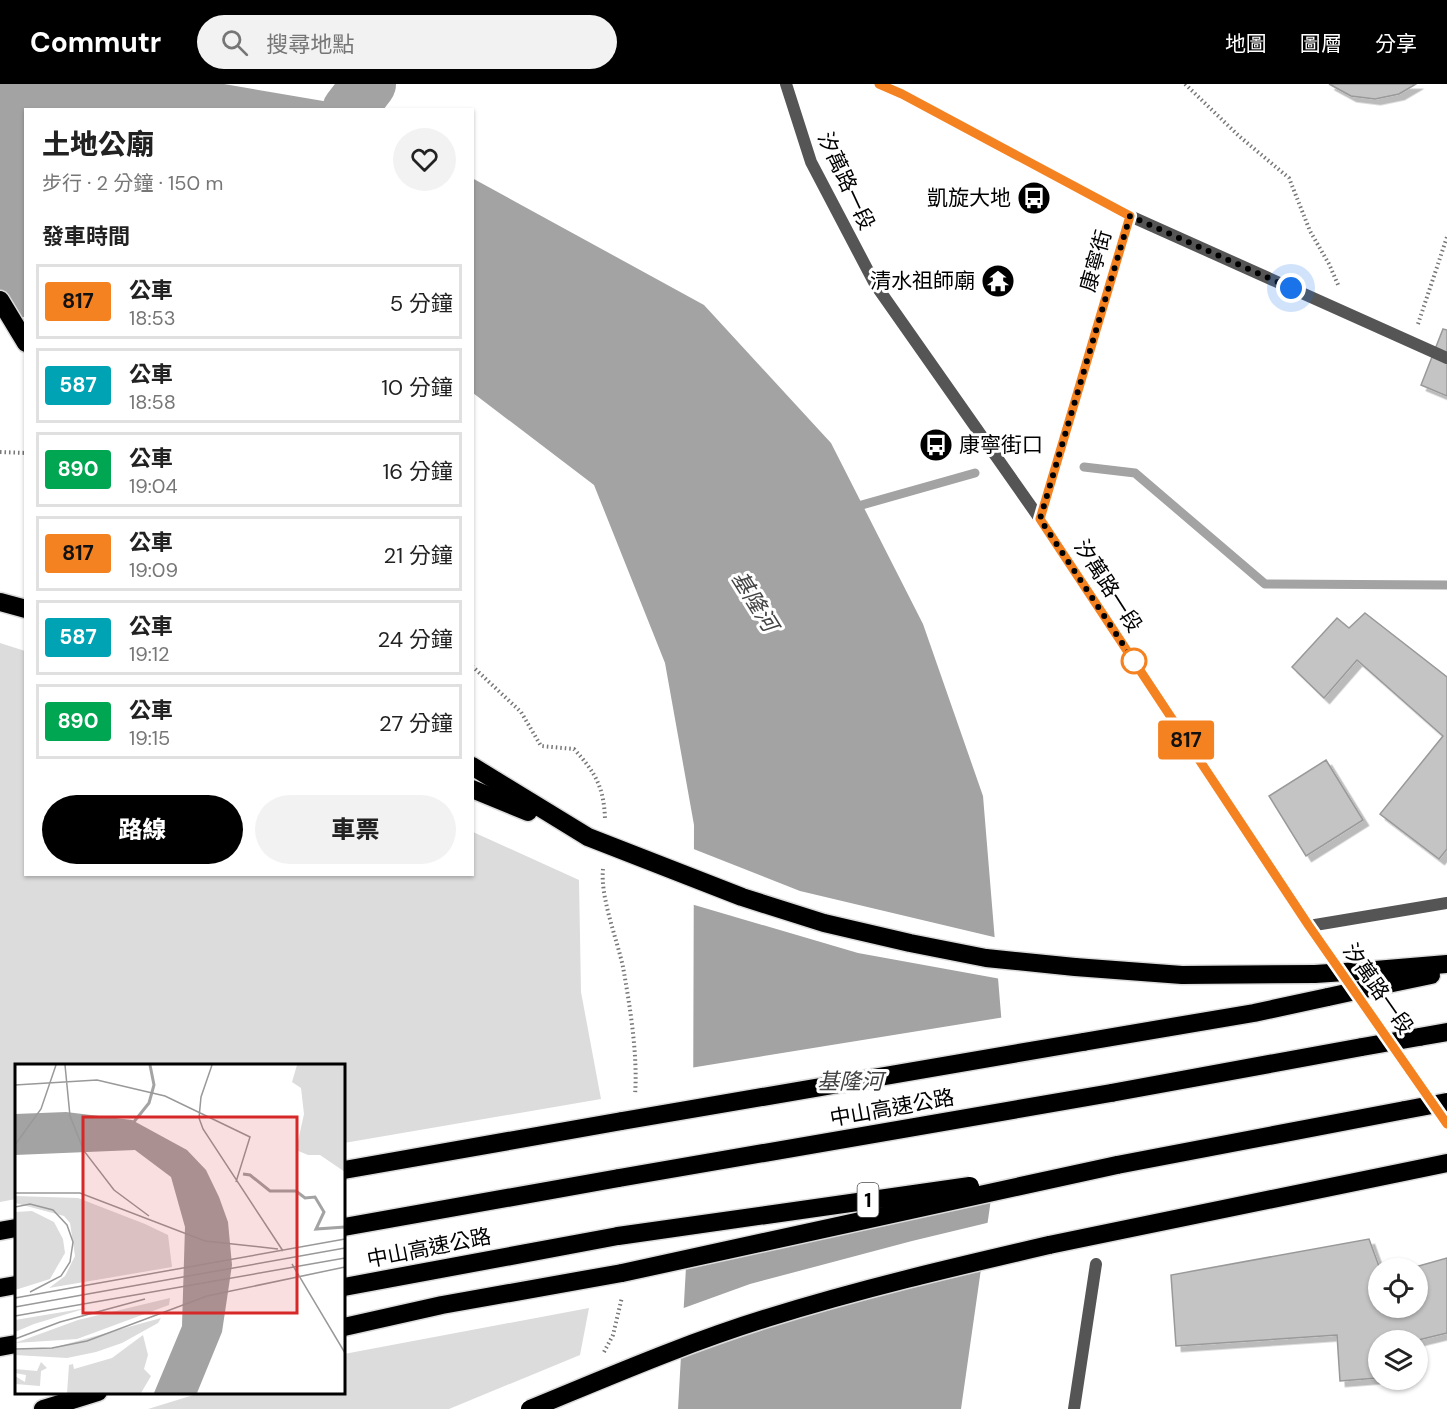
<!DOCTYPE html>
<html lang="zh-TW">
<head>
<meta charset="utf-8">
<style>
	:root { --surface:#fff; --page:#f2f2f2; --text:#222; --muted:#767676; --line:#e0e0e0; --accent:#000 }
	body { margin:0; font-family:"DM Sans","Noto Sans TC",sans-serif; background:var(--page); color:var(--text); height:100vh; display:flex; flex-direction:column; font-size:22px; white-space:nowrap }
	* { box-sizing:border-box; margin:0 }
	p { font-size:20px; color:var(--muted) }
	.icon { flex:none; width:33px; height:33px; fill:none; stroke:currentColor; stroke-width:2; stroke-linecap:round; stroke-linejoin:round }
	.map { position:relative; flex:1; overflow:hidden }
	.side { position:absolute; left:24px; top:24px; width:450px; height:768px; display:flex; flex-direction:column; background:var(--surface); border-radius:0px; box-shadow:0 2px 4px #0004 }
	.side>* { flex:none }
	.badge { padding:0 12px; border-radius:4px; font-size:21px; line-height:39px }
	.fabs { position:absolute; left:1368px; top:1174px; display:grid; gap:12px }
	.fabs a { display:grid; place-items:center; width:60px; height:60px; border-radius:50%; background:var(--surface); box-shadow:0 2px 4px #0004; font-size:30px }
	.you { position:absolute; width:30px; height:30px; margin:-15px; border:4px solid #fff; border-radius:50%; background:#1a73e8; box-shadow:0 0 0 9px #1a73e833 }
	.map>.badge { position:absolute; translate:-50% -50%; box-shadow:0 0 0 3px #fff }
	h2 { padding:0 18px; font-size:22px; line-height:54px }
	.round { display:grid; place-items:center; flex:none; width:63px; height:63px; border-radius:32px; background:var(--page) }
	.head { display:flex; align-items:center; justify-content:space-between; height:102px; padding:0 18px }
	h1 { font-size:28px; font-weight:800; line-height:45px }
	.button { display:flex; gap:12px; margin-top:auto; padding:12px 18px }
	.button a { flex:1; height:69px; border-radius:36px; background:var(--accent); color:#fff; font-size:24px; font-weight:800; line-height:69px; text-align:center }
	.button a+a { background:var(--page); color:var(--text) }
	ul { padding:0; list-style:none }
	li { display:flex; align-items:center; gap:18px; height:75px; margin:0 12px 9px; padding:0 6px; border:3px solid var(--line); border-radius:0px }
	li div { flex:1 }
	li b { display:block; font-size:22px }
	li em { font-style:normal }
	li .badge { min-width:66px; font-weight:700; text-align:center }
	header { display:flex; align-items:center; gap:36px; box-sizing:border-box; height:84px; padding:0 30px; background:var(--accent); color:#fff }
	header strong { font-size:28px }
	nav { display:flex; gap:33px; margin-inline-start:auto; font-size:21px }
	.search { width:420px; height:54px; background:var(--page); display:flex; align-items:center; gap:15px; box-sizing:border-box; padding:0 21px; border-radius:33px; color:var(--muted); font-size:22px }
	.map>svg:first-child { display:block }
	.green { fill:#dcdcdc }
	.water { fill:#a3a3a3 }
	.pier { fill:#fff }
	.lines { fill:none; stroke-linecap:round; stroke-linejoin:round }
	.stream { stroke:#a3a3a3; stroke-width:9 }
	.river { stroke:#a3a3a3; stroke-width:54 }
	.building { fill:#c4c4c4; stroke:#999; stroke-width:1.5; filter:url(#shadow) }
	.motorway-casing { stroke:#dbdbdb; stroke-width:21 }
	.path { stroke:#777; stroke-width:4; stroke-dasharray:1.5 3; stroke-linecap:butt }
	.service { stroke:#555; stroke-width:12 }
	.tertiary { stroke:#555; stroke-width:12 }
	.motorway { stroke:#000; stroke-width:18 }
	.motorway-bridge-casing { stroke:#dbdbdb; stroke-width:21; stroke-linecap:butt }
	.motorway-bridge { stroke:#000; stroke-width:18 }
	.line-casing { stroke:#fff; stroke-width:14 }
	.line { stroke:#f58220; stroke-width:9 }
	.walk { stroke:#000; stroke-width:6; stroke-dasharray:0 10.8 }
	.stop-dot { fill:#fff; stroke:#f58220; stroke-width:3 }
	.labels { text-anchor:middle; stroke-width:6; stroke-linejoin:round; paint-order:stroke }
	.shield { fill:#fff; stroke:#4c4c4c; stroke-width:1.5 }
	.shield-label { font-size:20px; font-weight:bold; fill:#000 }
	.street-label { font-size:21px; fill:#000; stroke:#fff }
	.poi-label { font-size:21px; fill:#000; stroke:#fff; text-anchor:end }
	.water-label { font-size:22px; font-style:italic; fill:#444; stroke:#fff }
	.inset-river { fill:none; stroke:#a3a3a3; stroke-width:3 }
	.inset-road { fill:none; stroke:#999; stroke-width:1.5 }
	.view { fill:#d62828; fill-opacity:0.15; stroke:#d62828; stroke-width:3 }
	.inset-edge { fill:none; stroke:#000; stroke-width:3 }
</style>
</head>
<body>
<header>
<strong>Commutr</strong>
<div class="search"><svg class="icon" aria-label="search" viewBox="0 0 24 24"><circle cx="10" cy="10" r="6"/><path d="M15 15l6 6"/></svg>搜尋地點</div>
<nav><a>地圖</a><a>圖層</a><a>分享</a></nav>
</header>
<div class="map">
<svg width="1447" height="1325" viewBox="0 0 1447 1325">
	<defs>
		<filter id="shadow"><feDropShadow dx="5.5" dy="5.5" stdDeviation="0" flood-color="#0004"/></filter>
	</defs>
	<rect width="100%" height="100%" fill="#fff"/>
	<g class="green">
		<path d="M0 559 25 567 26 790H472L473 748 579 796 581 908 601 1015 344 1059V982H16V1115L0 1118Z"/>
		<path d="M589 1224 580 1271 449 1325H148L200 1309 344 1308V1270Z"/>
	</g>
	<g class="water">
		<path d="M0 0H224L335 19 347 25 26 26 25 233 0 234Z"/>
		<path d="M472 94 704 221 831 359 923 540 983 712 1007 1003 961 1325H678L693 1059 694 741 665 579 594 401 473 309Z"/>
	</g>
	<g class="pier">
		<path d="M691 764 800 807 998 854 1001 895 858 869 691 820Z"/>
		<path d="M1005 933 1010 1003 995 1113 684 1166 690 1059V984Z"/>
		<path d="M991 1138 985 1180 877 1208 678 1270 681 1225 750 1200 912 1157Z"/>
	</g>
	<g class="lines">
		<g class="stream">
			<path d="M1084 383 1135 389 1265 500 1447 501"/>
			<path d="M851 424 975 389"/>
		</g>
		<path class="river" d="M349 26 369 0"/>
	</g>
	<g class="building">
		<path d="M1329 0H1416L1399 10 1375 15 1351 12Z"/>
		<path d="M1443 245 1447 246V312L1421 301Z"/>
		<path d="M1365 529 1447 593V765L1439 775 1380 730 1443 652 1357 576 1324 614 1292 583 1337 534 1349 544Z"/>
		<path d="M1326 676 1363 736 1306 772 1269 712Z"/>
		<path d="M1369 1155 1380 1185 1378 1224H1418V1185H1408L1447 1174V1249L1414 1257H1378L1377 1294 1340 1297 1337 1251 1176 1262 1171 1191Z"/>
	</g>
	<g class="lines">
		<defs>
			<g id="motorway">
				<path d="M0 216 26 259"/>
				<path d="M0 518 26 525"/>
				<path d="M472 682 588 753"/>
				<path d="M472 705 528 728"/>
				<path d="M1075 883 1182 891 1315 890"/>
				<path d="M1375 886 1447 880"/>
				<path d="M1383 901 1431 891"/>
				<path d="M1419 953 1447 948"/>
				<path d="M1083 958 1254 929 1328 913"/>
				<path d="M1111 1009 1362 963"/>
				<path d="M1117 1081 1405 1026"/>
				<path d="M344 1086 622 1037"/>
				<path d="M344 1143 619 1094"/>
				<path d="M0 1147 16 1144"/>
				<path d="M1049 1161 1447 1079"/>
				<path d="M344 1203 618 1152"/>
				<path d="M0 1204 16 1201"/>
				<path d="M344 1243 442 1221 622 1189"/>
				<path d="M0 1263 16 1260"/>
				<path d="M43 1325 98 1308"/>
			</g>
		</defs>
		<use href="#motorway" class="motorway-casing"/>
		<g class="path">
			<path d="M1185 0 1239 52 1289 94 1310 147 1329 180 1339 203"/>
			<path d="M1418 240 1447 153"/>
			<path d="M0 368 26 369"/>
			<path d="M472 582 521 628 541 662 574 665C595 688 604 703 605 735"/>
			<path d="M603 785C600 813 617 855 623 883 630 922 638 972 635 1011"/>
			<path d="M604 1268 613 1251 622 1213"/>
		</g>
		<g class="service">
			<path d="M1130 132 1447 274"/>
			<path d="M1309 842 1447 819"/>
			<path d="M1074 1325 1096 1180"/>
		</g>
		<g class="tertiary">
			<path d="M786 0 811 78 875 200 1040 435 1309 842 1447 1040"/>
			<path d="M879 0 902 10 1130 132 1040 435"/>
		</g>
		<use href="#motorway" class="motorway"/>
		<defs>
			<g id="motorway-bridge">
				<path d="M588 753 742 813 824 839 910 859 986 874 1075 883"/>
				<path d="M1315 890 1375 886"/>
				<path d="M1328 913 1383 901"/>
				<path d="M1362 963 1419 953"/>
				<path d="M1405 1026 1447 1018"/>
				<path d="M622 1037 1083 958"/>
				<path d="M619 1094 1111 1009"/>
				<path d="M618 1152 970 1102"/>
				<path d="M622 1189 1117 1081"/>
				<path d="M530 1325C608 1293 686 1259 767 1234 860 1205 954 1183 1049 1161"/>
			</g>
		</defs>
		<use href="#motorway-bridge" class="motorway-bridge-casing"/>
		<use href="#motorway-bridge" class="motorway-bridge"/>
	</g>
	<g class="lines">
		<defs>
			<path id="line" d="M879 0 902 10 1130 132 1040 435 1309 842 1447 1040"/>
		</defs>
		<use href="#line" class="line-casing"/>
		<use href="#line" class="line"/>
		<path class="walk" d="M1134 577 1040 435 1130 132 1291 204"/>
	</g>
	<defs>
		<symbol id="bus-disc" viewBox="-11 -11 22 22"><circle r="9.5" fill="#000" stroke="#fff"/><path d="M-5-6H5V4H4V6H2V4H-2V6H-4V4H-5ZM-3.5-4V0h7V-4ZM-3.5 1.2v1.5H-2V1.2ZM2 1.2v1.5H3.5V1.2Z" fill="#fff"/></symbol>
		<symbol id="temple-disc" viewBox="-11 -11 22 22"><circle r="9.5" fill="#000" stroke="#fff"/><path d="M0-6L5-2H3V0L6.5 2.5H4V6H1.5V3h-3V6H-4V2.5H-6.5L-3 0V-2H-5Z" fill="#fff"/></symbol>
	</defs>
	<g fill-rule="evenodd">
		<use href="#bus-disc" x="1015" y="95" width="38" height="38"/>
		<use href="#temple-disc" x="979" y="178" width="38" height="38"/>
		<use href="#bus-disc" x="917" y="342" width="38" height="38"/>
	</g>
	<circle class="stop-dot" cx="1134" cy="577" r="12"/>
	<g class="labels">
		<rect class="shield" x="857.5" y="1099" width="21" height="34" rx="4.5"/>
		<g class="shield-label">
			<text x="868" y="1123">1</text>
		</g>
		<g class="street-label">
			<text transform="translate(846 97) rotate(65)" y="7">汐萬路一段</text>
			<text transform="translate(1096 177) rotate(-74)" y="7">康寧街</text>
			<text transform="translate(1108 502) rotate(57)" y="7">汐萬路一段</text>
			<text transform="translate(1378 905) rotate(55)" y="7">汐萬路一段</text>
			<text transform="translate(892 1024) rotate(-10)" y="7">中山高速公路</text>
			<text transform="translate(429 1164) rotate(-11)" y="7">中山高速公路</text>
		</g>
		<g class="poi-label">
			<text x="1011" y="121">凱旋大地</text>
			<text x="975" y="204">清水祖師廟</text>
			<text x="959" y="368" text-anchor="start">康寧街口</text>
		</g>
		<g class="water-label">
			<text transform="translate(755 517) rotate(58)" y="8">基隆河</text>
			<text x="850" y="1005">基隆河</text>
		</g>
	</g>
	<g transform="translate(15 980)">
		<rect width="330" height="330" fill="#fff"/>
		<path d="M282 1H330V108L305 91H293L281 86 289 50 286 24 277 18ZM0 132 63 134 130 160 153 171 157 203 34 224 50 212 60 192 55 159 49 152 0 139ZM17 147 39 158 48 175 50 189 35 215 0 226V148ZM155 234 154 241 62 275 0 279 63 256ZM72 244 19 260 0 268V256ZM146 254 143 259 107 279 81 288 52 294 0 291V285L37 284ZM128 271 133 291 129 305 136 312 126 329H52L54 301 58 300 59 305 97 294ZM26 298 32 304 26 307 25 322 0 320V312L10 318 11 311 0 309V305L22 307Z" fill="#dcdcdc"/>
		<path d="M51 48 117 56 172 86 191 106 204 133 213 158 217 201 207 268 182 329H139L167 262 170 163 156 113 120 86 0 91V50Z" fill="#a3a3a3"/>
		<path class="inset-river" d="M114 64 134 39 139 21 135 1M228 110 235 111 255 127H281L290 134 300 133 309 148 301 165 330 163"/>
		<path class="inset-road" d="M50 1 55 52 69 87 99 126 134 152M197 1 186 33 184 54 188 65 268 187M0 21 82 16 150 32 235 73 221 118M0 81 26 45 41 1M0 129H65L190 177 263 185M0 143 15 140 38 146 52 161 58 178 55 198 46 212 15 228M277 200 330 289M0 234 330 175M0 243 330 184M0 252 330 194M0 275 45 258 130 235M0 285 37 284 72 277 192 232 330 203"/>
		<path class="view" d="M68 53H282V249H68Z"/>
		<rect width="330" height="330" class="inset-edge"/>
	</g>
</svg>
<div class="fabs">
<a><svg class="icon" aria-label="locate" viewBox="0 0 24 24"><circle cx="12" cy="12" r="6"/><path d="M12 2v4M12 18v4M2 12h4M18 12h4"/></svg></a>
<a><svg class="icon" aria-label="layers" viewBox="0 0 24 24"><path d="M12 4l9 5-9 5-9-5zM3 14l9 5 9-5"/></svg></a>
</div>
<div class="you" style="left:1291px;top:204px"></div>
<b class="badge" style="left:1186px;top:656px;background:#f58220;color:#111">817</b>
<section class="side">
<div class="head"><div><h1>土地公廟</h1><p>步行 · 2 分鐘 · 150 m</p></div><a class="round"><svg class="icon" aria-label="heart" viewBox="0 0 24 24"><path d="M12 20l-8-8c-3-5 5-10 8-4 3-6 11-1 8 4z"/></svg></a></div>
<h2>發車時間</h2>
<ul>
<li><span class="badge" style="background:#f58220;color:#111">817</span><div><b>公車</b><p>18:53</p></div><em>5 分鐘</em></li>
<li><span class="badge" style="background:#00a3b4;color:#fff">587</span><div><b>公車</b><p>18:58</p></div><em>10 分鐘</em></li>
<li><span class="badge" style="background:#00a651;color:#fff">890</span><div><b>公車</b><p>19:04</p></div><em>16 分鐘</em></li>
<li><span class="badge" style="background:#f58220;color:#111">817</span><div><b>公車</b><p>19:09</p></div><em>21 分鐘</em></li>
<li><span class="badge" style="background:#00a3b4;color:#fff">587</span><div><b>公車</b><p>19:12</p></div><em>24 分鐘</em></li>
<li><span class="badge" style="background:#00a651;color:#fff">890</span><div><b>公車</b><p>19:15</p></div><em>27 分鐘</em></li>
</ul>
<div class="button"><a>路線</a><a>車票</a></div>
</section>
</div>
</body>
</html>
